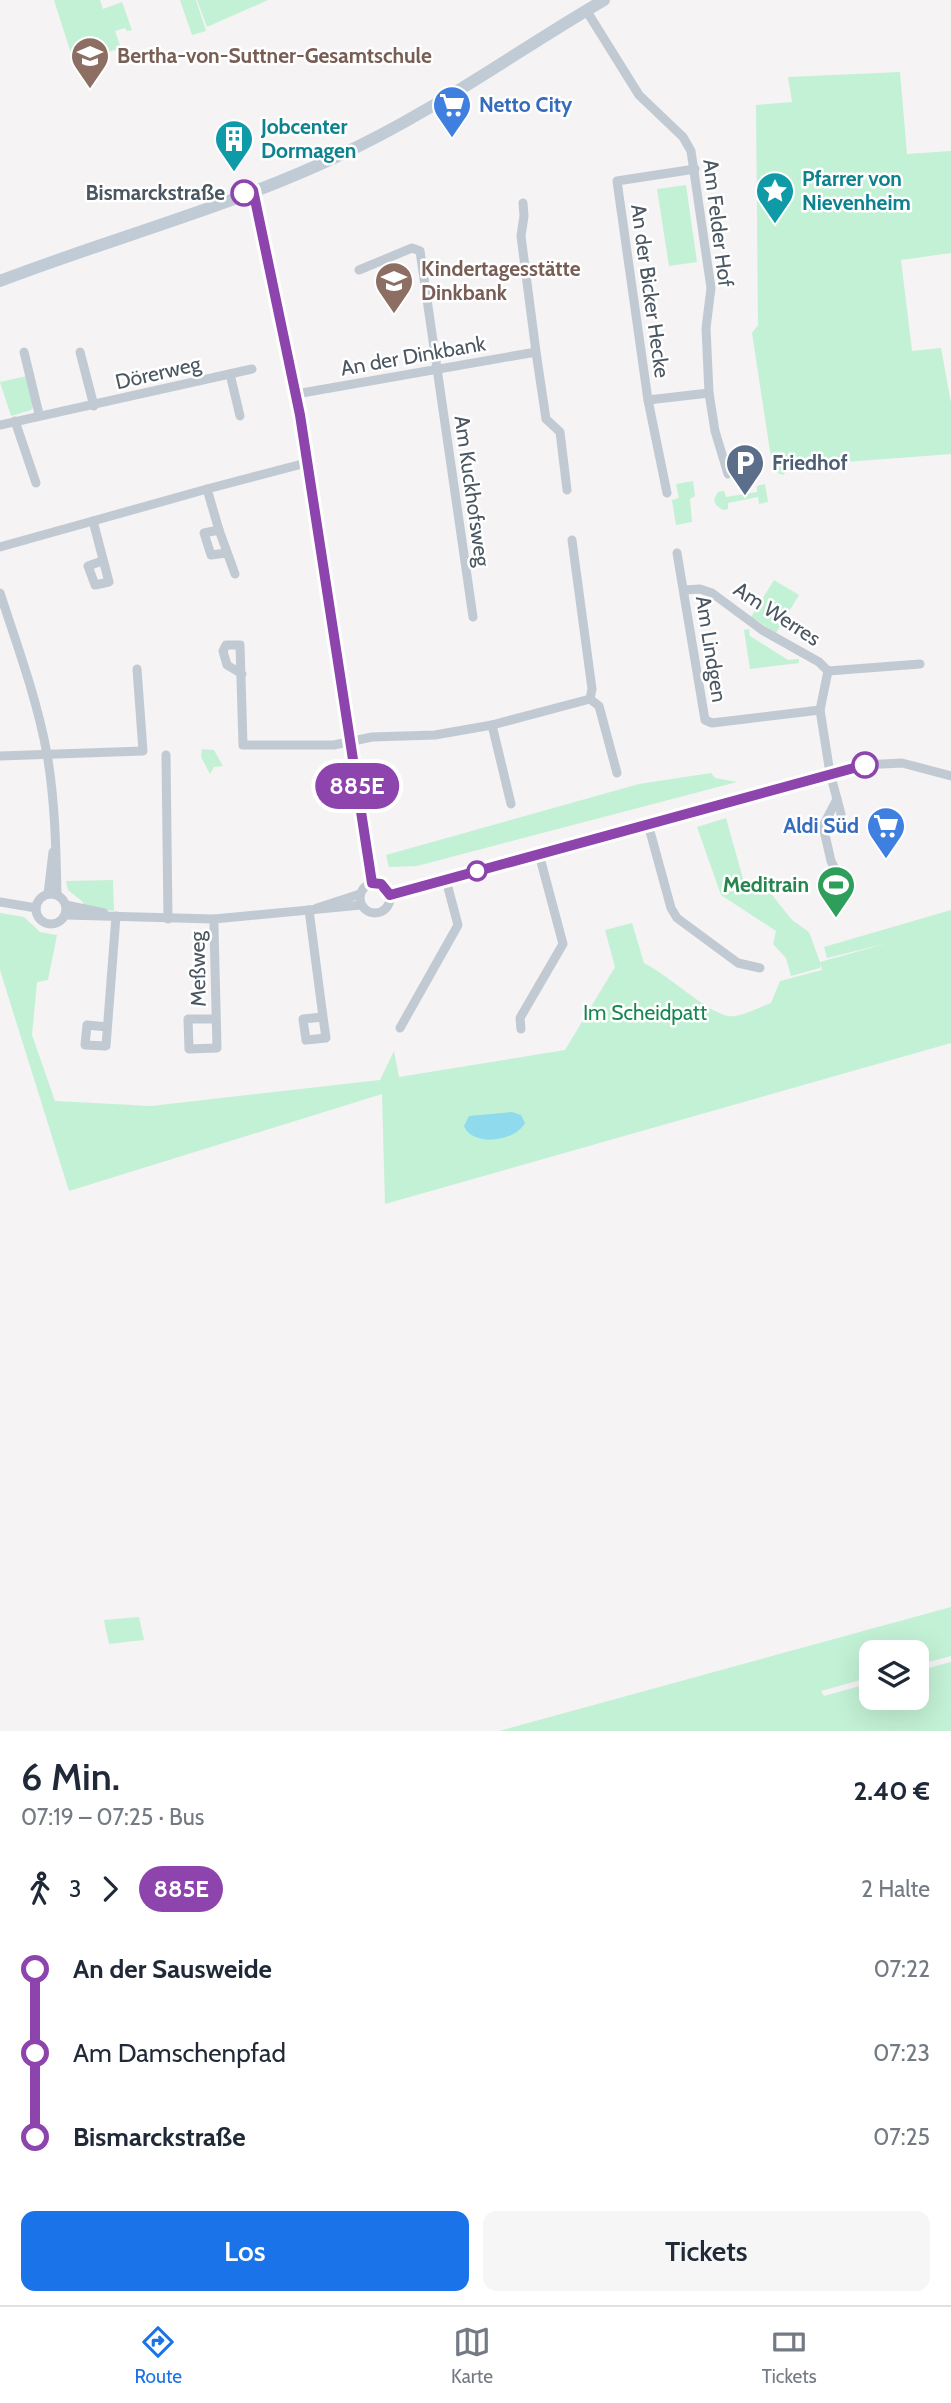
<!DOCTYPE html>
<html lang="de">
<head>
<meta charset="utf-8">
<style>
	:root { --surface:#fff; --page:#f6f6f7; --text:#1f2937; --muted:#747a83; --line:#e0e1e3; --accent:#1a73e8 }
	body { margin:0; font-family:Cabin,sans-serif; background:var(--page); color:var(--text); height:100vh; display:flex; flex-direction:column; font-size:26px; white-space:nowrap }
	* { box-sizing:border-box; margin:0 }
	p { font-size:23px; color:var(--muted) }
	.icon { flex:none; width:38px; height:38px; fill:none; stroke:currentColor; stroke-width:2; stroke-linecap:round; stroke-linejoin:round }
	.map { position:relative; height:1731px; overflow:hidden }
	.panel { display:flex; flex-direction:column; background:var(--surface); flex:1 }
	.panel>* { flex:none }
	.badge { padding:0 14px; border-radius:23px; font-size:24px; line-height:46px }
	.controls { position:absolute; left:859px; top:1640px; display:grid; gap:14px }
	.controls a { display:grid; place-items:center; width:70px; height:70px; border-radius:14px; background:var(--surface); box-shadow:0 7px 28px #0002; font-size:35px }
	.map>.badge { position:absolute; translate:-50% -50%; box-shadow:0 0 0 4px #fff }
	.legs { display:flex; align-items:center; gap:10px; height:77px; padding:0 21px; font-size:23px }
	.legs p { margin-inline-start:auto }
	.headline { display:flex; align-items:center; justify-content:space-between; height:119px; padding:0 21px }
	h1 { font-size:38px; font-weight:600; line-height:52px }
	.action { display:flex; gap:14px; margin-top:auto; padding:14px 21px }
	.action a { flex:1; height:80px; border-radius:14px; background:var(--accent); color:#fff; font-size:28px; font-weight:600; line-height:80px; text-align:center }
	.action a+a { background:var(--page); color:var(--text) }
	ul { padding:0 21px; list-style:none }
	li { display:flex; align-items:center; gap:24px; height:84px; font-size:26px }
	li i { display:grid; place-items:center; width:10px; height:100%; margin:0 9px; background:currentColor }
	li i::after { content:''; width:18px; height:18px; margin:-9px; border:5px solid; border-radius:50%; background:var(--surface) }
	li p { margin-inline-start:auto }
	li:first-child i { background:linear-gradient(#0000 50%,currentColor 0) }
	li:last-child i { background:linear-gradient(currentColor 50%,#0000 0) }
	.dock { display:flex; justify-content:space-around; align-items:center; height:98px; border-top:2px solid var(--line); background:var(--surface); font-size:19px; color:var(--muted) }
	.dock a { display:grid; justify-items:center; gap:4px }
	.dock .active { color:var(--accent) }
	.map>svg:first-child { display:block }
	.green { fill:#c3f1d5 }
	.water { fill:#90daee }
	.lines { fill:none; stroke-linecap:round; stroke-linejoin:round }
	.street { stroke:#c1cad2; stroke-width:9 }
	.secondary { stroke:#c1cbd6; stroke-width:12 }
	.line-1-casing { stroke:#fff; stroke-width:16 }
	.line-1 { stroke:#8e44ad; stroke-width:10 }
	.stop-1-dot { fill:#fff; stroke:#8e44ad; stroke-width:3.5 }
	.labels { text-anchor:middle; stroke-width:5; stroke-linejoin:round; paint-order:stroke }
	.education-label { font-size:21px; font-weight:bold; fill:#785e54; stroke:#fff; text-anchor:start }
	.shop-label { font-size:21px; font-weight:bold; fill:#366cbe; stroke:#fff; text-anchor:start }
	.culture-label { font-size:21px; font-weight:bold; fill:#0d838f; stroke:#fff; text-anchor:start }
	.stop-label { font-size:21px; font-weight:bold; fill:#4a5661; stroke:#fff; text-anchor:end }
	.street-label { font-size:21px; fill:#4a5661; stroke:#fff }
	.service-label { font-size:21px; font-weight:bold; fill:#4e5e75; stroke:#fff; text-anchor:start }
	.leisure-label { font-size:21px; font-weight:bold; fill:#27864d; stroke:#fff; text-anchor:end }
	.park-label { font-size:21px; fill:#17864f; stroke:#fff }
</style>
</head>
<body>
<div class="map">
<svg width="951" height="1731" viewBox="0 0 951 1731">
	<rect width="100%" height="100%" fill="#f5f3f3"/>
	<g class="green">
		<path d="M54 0H100L103 9 122 2 132 30 127 31 125 28 115 31 121 48 74 63Z"/>
		<path d="M180 0H196L206 31 192 35Z"/>
		<path d="M197 0H268L207 27Z"/>
		<path d="M900 72 907 154 951 151V253L901 260 912 351 941 348 951 403V454L792 466 783 475 773 471 752 333 758 325 756 105 792 102 788 77Z"/>
		<path d="M686 185 697 262 669 266 657 189Z"/>
		<path d="M27 376 34 405 31 410 11 416 0 382Z"/>
		<path d="M693 481 695 496 690 499 692 522 676 525 672 500 679 498 676 484Z"/>
		<path d="M765 484 768 502 759 504 758 497 728 503V509L723 510 716 505 714 499 718 492 724 491 726 497 757 492V486Z"/>
		<path d="M774 580 799 595 776 633 751 617Z"/>
		<path d="M749 629 750 636 788 660 799 659V663L750 669 744 630Z"/>
		<path d="M202 749 214 750 223 766 214 767 210 774 201 757Z"/>
		<path d="M711 773 715 778 737 782 417 866 389 867 386 855 639 784Z"/>
		<path d="M726 818 745 886 764 885 792 920 809 932 820 962 888 943 827 958 824 947 951 910V1043L385 1204 382 1094 69 1191 0 970V913L24 917 40 932 57 935 48 980 37 982 32 1035 55 1101 151 1106 380 1080 394 1051 399 1077 565 1050 615 967 605 930 632 923 644 963C668 975 707 1012 728 1016 740 1018 759 1007 771 1003L780 981 822 970 820 964V968L791 976 786 958 773 944 776 931 721 895 697 827Z"/>
		<path d="M113 880 114 911 83 906V902L68 890 66 881Z"/>
		<path d="M951 1607V1656L917 1665V1652H872L871 1677 821 1691 824 1696 871 1683 872 1698H917V1671L951 1662V1731H499Z"/>
		<path d="M139 1617 144 1640 109 1644 104 1620Z"/>
	</g>
	<path class="water" d="M512 1112 521 1115 525 1123C515 1142 472 1147 464 1126L469 1116Z"/>
	<g class="lines">
		<g class="street">
			<path d="M586 10 639 95 683 137 691 151 711 288 706 328 709 393 715 431 728 474"/>
			<path d="M253 190 300 415 372 883"/>
			<path d="M523 203 524 216 521 236 536 352 546 419 560 432 567 490"/>
			<path d="M359 270 412 248 420 251 473 617"/>
			<path d="M24 352 39 414"/>
			<path d="M80 352 94 406"/>
			<path d="M230 374 240 416"/>
			<path d="M296 394 536 352"/>
			<path d="M648 400 709 393"/>
			<path d="M15 421 36 483"/>
			<path d="M0 425 252 369"/>
			<path d="M667 493 648 400 617 181 695 169"/>
			<path d="M93 521 207 489"/>
			<path d="M219 530 207 489 306 463"/>
			<path d="M0 547 93 521 109 582 95 585 88 566 102 561"/>
			<path d="M226 553 211 555 204 533 219 530 235 574"/>
			<path d="M677 553 705 720 712 723 820 710"/>
			<path d="M684 590 700 589 712 593 762 630 819 662 828 671"/>
			<path d="M0 593C17 645 37 699 47 754 55 800 56 848 57 895"/>
			<path d="M828 671 820 710 830 773 841 814"/>
			<path d="M828 671 920 664"/>
			<path d="M242 674 227 665 223 651 226 645H240L243 745H334L372 737 435 735 492 725 590 699 592 689 572 540"/>
			<path d="M590 699 599 706 617 773"/>
			<path d="M492 725 511 804"/>
			<path d="M166 755 168 919"/>
			<path d="M0 756 143 751 137 669"/>
			<path d="M837 799 823 826 831 861 838 875"/>
			<path d="M648 824 671 908 677 918 738 963 760 968"/>
			<circle cx="375" cy="898" r="15"/>
			<circle cx="51" cy="909" r="15"/>
			<path d="M48 894 53 852"/>
			<path d="M390 895 863 765 902 763 951 776"/>
			<path d="M0 902 36 908"/>
			<path d="M66 905 104 913"/>
			<path d="M317 908 360 894"/>
			<path d="M309 910 323 1017 303 1019 306 1040 326 1038 323 1017"/>
			<path d="M65 915 214 919 361 905"/>
			<path d="M214 919V928L217 1048 189 1049 188 1019H216"/>
			<path d="M107 1027 87 1025 85 1045 106 1046 116 916"/>
			<path d="M400 1028 458 925 446 880"/>
			<path d="M521 1029 520 1018 563 944 539 854"/>
		</g>
		<path class="secondary" d="M0 281C112 238 230 207 338 156 432 113 515 52 604 0"/>
	</g>
	<g class="lines">
		<defs>
			<path id="line-1" d="M244 193 253 190 300 415 372 883 381 884 390 895 865 765"/>
		</defs>
		<use href="#line-1" class="line-1-casing"/>
		<use href="#line-1" class="line-1"/>
	</g>
	<defs>
		<symbol id="school-pin" viewBox="-11 -11 22 30"><path d="M0 17L-7.5 6A9.5 9.5 0 1 1 7.5 6Z" fill="#8d6e63" stroke="#fff"/><path d="M0-5L7-2L0 1L-7-2ZM-4 1L0 2.5L4 1V4Q0 6-4 4Z" fill="#fff"/></symbol>
		<symbol id="supermarket-pin" viewBox="-11 -11 22 30"><path d="M0 17L-7.5 6A9.5 9.5 0 1 1 7.5 6Z" fill="#3f7fe0" stroke="#fff"/><path d="M-6-5.5h2.5l.6 2H6L4.5 2H-2.5L-4.4-4H-6ZM-1.5 3.2a1.3 1.3 0 1 0 .1 0ZM3 3.2a1.3 1.3 0 1 0 .1 0Z" fill="#fff"/></symbol>
		<symbol id="building-pin" viewBox="-11 -11 22 30"><path d="M0 17L-7.5 6A9.5 9.5 0 1 1 7.5 6Z" fill="#0f9aa8" stroke="#fff"/><path d="M-4-6H4V6H1V3H-1V6H-4ZM-2.5-4.3h1.7v1.8h-1.7ZM.8-4.3h1.7v1.8H.8ZM-2.5-1h1.7V.8h-1.7ZM.8-1h1.7V.8H.8Z" fill="#fff"/></symbol>
		<symbol id="sight-pin" viewBox="-11 -11 22 30"><path d="M0 17L-7.5 6A9.5 9.5 0 1 1 7.5 6Z" fill="#0f9aa8" stroke="#fff"/><path d="M0-6L1.8-2.2L6-1.7L2.9 1.2L3.7 5.4L0 3.3L-3.7 5.4L-2.9 1.2L-6-1.7L-1.8-2.2Z" fill="#fff"/></symbol>
		<symbol id="parking-pin" viewBox="-11 -11 22 30"><path d="M0 17L-7.5 6A9.5 9.5 0 1 1 7.5 6Z" fill="#5c6f8a" stroke="#fff"/><path d="M-3.5-5.5H1a3.5 3.5 0 0 1 0 7H-1V5.5H-3.5ZM-1-3.4V-.6H.8a1.4 1.4 0 0 0 0-2.8Z" fill="#fff"/></symbol>
		<symbol id="stadium-pin" viewBox="-11 -11 22 30"><path d="M0 17L-7.5 6A9.5 9.5 0 1 1 7.5 6Z" fill="#2e9e5b" stroke="#fff"/><path d="M0-5a6.5 5 0 1 0 0 10a6.5 5 0 1 0 0-10ZM-3.5-1.8h7v3.6h-7Z" fill="#fff"/></symbol>
	</defs>
	<g fill-rule="evenodd">
		<use href="#school-pin" x="68" y="34" width="44" height="60"/>
		<use href="#supermarket-pin" x="430" y="83" width="44" height="60"/>
		<use href="#building-pin" x="212" y="117" width="44" height="60"/>
		<use href="#sight-pin" x="753" y="169" width="44" height="60"/>
		<use href="#school-pin" x="372" y="259" width="44" height="60"/>
		<use href="#parking-pin" x="723" y="441" width="44" height="60"/>
		<use href="#supermarket-pin" x="864" y="804" width="44" height="60"/>
		<use href="#stadium-pin" x="814" y="863" width="44" height="60"/>
	</g>
	<g class="stop-1-dot">
		<circle cx="244" cy="193" r="12"/>
		<circle cx="865" cy="765" r="12"/>
		<circle cx="477" cy="871" r="9"/>
	</g>
	<g class="labels">
		<g class="education-label">
			<text x="117" y="63">Bertha-von-Suttner-Gesamtschule</text>
			<text x="421" y="276">Kindertagesstätte<tspan x="421" dy="24">Dinkbank</tspan></text>
		</g>
		<g class="shop-label">
			<text x="479" y="112">Netto City</text>
			<text x="859" y="833" text-anchor="end">Aldi Süd</text>
		</g>
		<g class="culture-label">
			<text x="261" y="134">Jobcenter<tspan x="261" dy="24">Dormagen</tspan></text>
			<text x="802" y="186">Pfarrer von<tspan x="802" dy="24">Nievenheim</tspan></text>
		</g>
		<g class="stop-label">
			<text x="225" y="200">Bismarckstraße</text>
		</g>
		<g class="street-label">
			<text transform="translate(718 223) rotate(83)" y="7">Am Felder Hof</text>
			<text transform="translate(650 291) rotate(82)" y="7">An der Bicker Hecke</text>
			<text transform="translate(413 356) rotate(-10)" y="7">An der Dinkbank</text>
			<text transform="translate(158 373) rotate(-13)" y="7">Dörerweg</text>
			<text transform="translate(472 491) rotate(82)" y="7">Am Kuckhofsweg</text>
			<text transform="translate(777 614) rotate(33)" y="7">Am Werres</text>
			<text transform="translate(711 649) rotate(81)" y="7">Am Lindgen</text>
			<text transform="translate(198 969) rotate(-91)" y="7">Meßweg</text>
		</g>
		<g class="service-label">
			<text x="772" y="470">Friedhof</text>
		</g>
		<g class="leisure-label">
			<text x="809" y="892">Meditrain</text>
		</g>
		<g class="park-label">
			<text x="645" y="1020">Im Scheidpatt</text>
		</g>
	</g>
</svg>
<div class="controls">
<a><svg class="icon" aria-label="layers" viewBox="0 0 24 24"><path d="M12 4l9 5-9 5-9-5zM3 14l9 5 9-5"/></svg></a>
</div>
<b class="badge" style="left:357px;top:786px;background:#8e44ad;color:#fff">885E</b>
</div>
<section class="panel">
<div class="headline"><div><h1>6 Min.</h1><p>07:19 – 07:25 · Bus</p></div><b>2.40 €</b></div>
<div class="legs"><svg class="icon" aria-label="walk" viewBox="0 0 24 24"><circle cx="13" cy="4" r="2"/><path d="M13 8l-2 6 4 7M11 14l-3 7M7 12l3-4h3l4 4"/></svg>3<svg class="icon" aria-label="forward" viewBox="0 0 24 24"><path d="M9 5l7 7-7 7"/></svg><b class="badge" style="background:#8e44ad;color:#fff">885E</b><p>2 Halte</p></div>
<ul>
<li><i style="color:#8e44ad"></i><b>An der Sausweide</b><p>07:22</p></li>
<li><i style="color:#8e44ad"></i><span>Am Damschenpfad</span><p>07:23</p></li>
<li><i style="color:#8e44ad"></i><b>Bismarckstraße</b><p>07:25</p></li>
</ul>
<div class="action"><a>Los</a><a>Tickets</a></div>
</section>
<nav class="dock">
<a class="active"><svg class="icon" aria-label="directions" viewBox="0 0 24 24"><path d="M12 3l9 9-9 9-9-9zM9 14v-3h6M13 9l2 2-2 2"/></svg>Route</a>
<a><svg class="icon" aria-label="map" viewBox="0 0 24 24"><path d="M3 6l6-2 6 2 6-2v14l-6 2-6-2-6 2zM9 4v14M15 6v14"/></svg>Karte</a>
<a><svg class="icon" aria-label="tickets" viewBox="0 0 24 24"><path d="M3 7h18v10H3zM15 7v10"/></svg>Tickets</a>
</nav>
</body>
</html>
